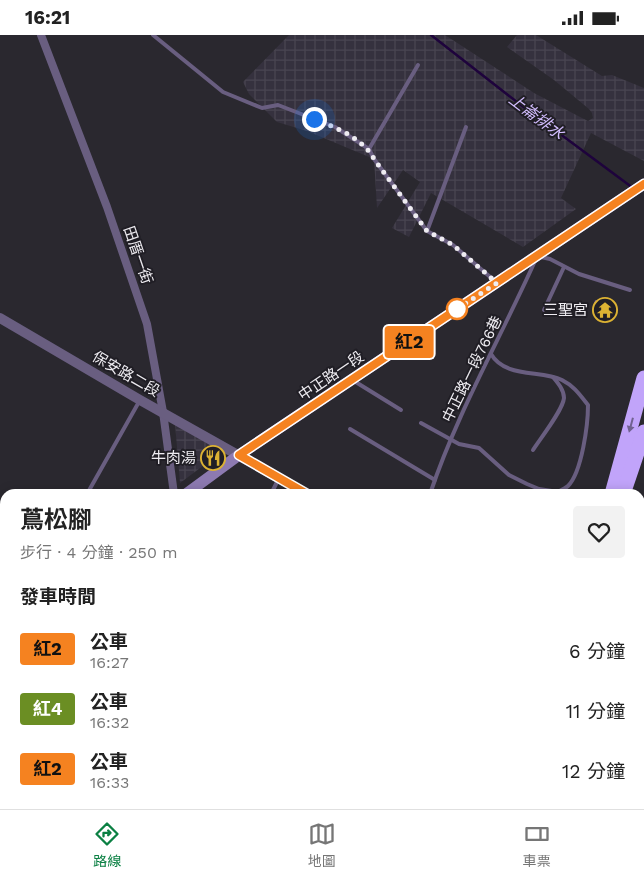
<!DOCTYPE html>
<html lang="zh-TW">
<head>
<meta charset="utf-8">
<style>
	:root { --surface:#fff; --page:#f2f2f2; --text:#222; --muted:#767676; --line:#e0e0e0; --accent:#0b8043 }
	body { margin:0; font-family:"Work Sans","Noto Sans TC",sans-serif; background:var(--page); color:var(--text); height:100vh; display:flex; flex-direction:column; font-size:19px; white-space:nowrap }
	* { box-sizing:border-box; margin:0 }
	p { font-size:16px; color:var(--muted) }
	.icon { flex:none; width:28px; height:28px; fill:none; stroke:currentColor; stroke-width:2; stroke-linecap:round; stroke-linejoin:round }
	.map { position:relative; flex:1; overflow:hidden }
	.side { position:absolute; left:0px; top:454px; width:645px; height:321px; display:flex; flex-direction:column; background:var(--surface); border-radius:15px 15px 0 0; box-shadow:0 2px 12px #0003 }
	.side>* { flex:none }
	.badge { padding:0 10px; border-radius:4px; font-size:18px; line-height:32px }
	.you { position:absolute; width:25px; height:25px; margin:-12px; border:4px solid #fff; border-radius:50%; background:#1a73e8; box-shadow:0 0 0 8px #1a73e833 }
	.map>.badge { position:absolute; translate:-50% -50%; box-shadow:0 0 0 2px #fff }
	h2 { padding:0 20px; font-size:19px; line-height:45px }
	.round { display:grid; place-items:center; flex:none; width:52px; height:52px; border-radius:5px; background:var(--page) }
	.head { display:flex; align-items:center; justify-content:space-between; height:85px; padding:0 20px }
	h1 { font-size:24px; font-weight:700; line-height:38px }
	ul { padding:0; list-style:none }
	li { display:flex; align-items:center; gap:15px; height:60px; padding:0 20px }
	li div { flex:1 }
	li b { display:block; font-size:19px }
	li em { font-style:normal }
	li .badge { min-width:55px; font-weight:700; text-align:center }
	.status { display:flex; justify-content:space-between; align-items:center; height:35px; padding:0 25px; background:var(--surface); direction:ltr }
	.status svg { height:14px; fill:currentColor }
	.tabs { display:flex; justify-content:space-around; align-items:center; height:70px; border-top:1px solid var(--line); background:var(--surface); font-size:14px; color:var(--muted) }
	.tabs a { display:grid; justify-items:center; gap:2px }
	.tabs .selected { color:var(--accent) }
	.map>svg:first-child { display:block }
	.industrial { fill:url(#industrial-grid) }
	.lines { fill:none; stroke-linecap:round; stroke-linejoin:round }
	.stream { stroke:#1e033c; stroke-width:2.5 }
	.building { fill:url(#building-hatch) }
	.service { stroke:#695e80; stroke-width:4 }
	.minor { stroke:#695e80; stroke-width:8 }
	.tertiary { stroke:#695e80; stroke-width:10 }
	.secondary { stroke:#8d7ab1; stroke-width:11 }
	.motorway { stroke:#c1a4fa; stroke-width:15 }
	.oneway { fill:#706190 }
	.line-casing { stroke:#fff; stroke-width:11 }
	.line { stroke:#f58220; stroke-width:8 }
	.walk { stroke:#eeecf1; stroke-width:5; stroke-dasharray:0 9 }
	.stop-dot { fill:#fff; stroke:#f58220; stroke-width:2.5 }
	.labels { text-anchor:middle; stroke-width:4; stroke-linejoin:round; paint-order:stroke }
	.street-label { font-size:15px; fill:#eeecf1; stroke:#201e25 }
	.poi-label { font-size:15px; fill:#eeecf1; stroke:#201e25; text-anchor:end }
	.water-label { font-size:16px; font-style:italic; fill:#d2bdfe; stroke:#201e25 }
</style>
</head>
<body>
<div class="status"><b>16:21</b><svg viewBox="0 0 49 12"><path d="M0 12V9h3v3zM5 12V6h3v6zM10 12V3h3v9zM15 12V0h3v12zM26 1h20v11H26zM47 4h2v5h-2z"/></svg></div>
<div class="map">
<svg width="644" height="774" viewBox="0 0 644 774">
	<defs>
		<pattern id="industrial-grid" width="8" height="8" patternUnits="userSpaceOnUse" patternTransform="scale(1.25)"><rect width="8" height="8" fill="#35313e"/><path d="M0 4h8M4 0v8" fill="none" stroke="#494551"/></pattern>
		<pattern id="building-hatch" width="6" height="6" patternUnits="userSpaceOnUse" patternTransform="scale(1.25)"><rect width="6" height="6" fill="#634593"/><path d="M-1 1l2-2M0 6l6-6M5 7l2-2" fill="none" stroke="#7a60a3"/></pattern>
	</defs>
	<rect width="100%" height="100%" fill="#2a282f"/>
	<g class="industrial">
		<path d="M289 0H445L534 58 582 83 588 86 593 83 592 78 589 74 554 45 507 12 517 0H536L602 41 612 40 644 53V126L591 98 561 163 576 174 523 212 431 158 409 202 392 193 420 147 403 135 377 173 374 124 307 96 277 87 249 59 243 47Z"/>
		<path d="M175 388 223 416 180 448Z"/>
		<path d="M0 680 5 682V770H165L162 774H0Z"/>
	</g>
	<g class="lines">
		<path class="stream" d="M431 0 517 67 633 153"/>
	</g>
	<path class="building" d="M595 265 618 274 614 284 592 276Z"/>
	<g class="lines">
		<g class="service">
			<path d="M153 0 223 57 262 73 278 70 335 92 369 114 374 124 427 196 453 210 496 247"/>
			<path d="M369 114 418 30"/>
			<path d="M427 196 466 92"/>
			<path d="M541 222 550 224 579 239 630 255"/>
			<path d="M544 275 564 232"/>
			<path d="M354 346 401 375"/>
			<path d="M421 388 459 409 479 413 509 440 527 449 539 454 558 457C561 455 566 453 568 451 582 437 588 389 588 370 580 360 574 351 562 345 540 335 505 343 491 319"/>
			<path d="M350 394 435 445"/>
			<path d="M533 415C540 404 563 375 564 363 564 355 558 348 553 342"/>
			<path d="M87 459 140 365"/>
			<path d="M271 459 278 445"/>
			<path d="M430 459C457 378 500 304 535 226"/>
			<path d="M0 692H3L5 688"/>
			<path d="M631 770 641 774"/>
		</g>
		<g class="minor">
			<path d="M41 0 107 172 147 289 163 377 174 459"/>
			<path d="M193 770V774"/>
		</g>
		<g class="tertiary">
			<path d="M0 283 140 365 307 459"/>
			<path d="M640 599 644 600"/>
		</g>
		<g class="secondary">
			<path d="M186 459 239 420 644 149"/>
			<path d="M0 591 5 587"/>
		</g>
		<g class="motorway">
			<path d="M612 459 644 343"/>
			<path d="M623 459 644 397"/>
			<path d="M640 484 644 471"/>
			<path d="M640 568 644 560"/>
			<path d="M533 774 535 770"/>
			<path d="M556 774 560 770"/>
		</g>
	</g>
	<defs><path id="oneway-solid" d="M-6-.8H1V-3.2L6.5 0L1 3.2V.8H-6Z" transform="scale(1.25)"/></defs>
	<use class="oneway" href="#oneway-solid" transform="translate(631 390) rotate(105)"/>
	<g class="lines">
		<defs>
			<path id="line" d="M307 459 239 420 644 149"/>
		</defs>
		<use href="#line" class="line-casing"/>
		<use href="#line" class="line"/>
		<path class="walk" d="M314 84C335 92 363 103 374 124L427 196 453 210 497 248 454 276 457 274"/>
	</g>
	<defs>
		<symbol id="temple-ring" viewBox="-11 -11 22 22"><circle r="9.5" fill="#201e25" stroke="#dcb233" stroke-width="1.5"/><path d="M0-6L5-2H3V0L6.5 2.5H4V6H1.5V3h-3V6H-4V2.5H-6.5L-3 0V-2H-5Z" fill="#dcb233"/></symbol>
		<symbol id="restaurant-ring" viewBox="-11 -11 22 22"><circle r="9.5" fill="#201e25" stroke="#dcb233" stroke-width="1.5"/><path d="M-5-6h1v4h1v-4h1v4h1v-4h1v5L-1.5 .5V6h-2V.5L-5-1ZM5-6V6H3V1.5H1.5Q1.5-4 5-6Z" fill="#dcb233"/></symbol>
	</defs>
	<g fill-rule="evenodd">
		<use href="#temple-ring" x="591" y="261" width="28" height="28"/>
		<use href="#restaurant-ring" x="199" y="409" width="28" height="28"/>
	</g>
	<circle class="stop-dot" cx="457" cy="274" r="10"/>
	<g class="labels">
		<g class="street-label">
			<text transform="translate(138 220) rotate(71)" y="5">田厝一街</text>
			<text transform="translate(472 334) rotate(-64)" y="5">中正路一段766巷</text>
			<text transform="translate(126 339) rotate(30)" y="5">保安路二段</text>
			<text transform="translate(331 341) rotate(-34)" y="5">中正路一段</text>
		</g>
		<g class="poi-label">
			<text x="588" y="280">三聖宮</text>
			<text x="196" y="428">牛肉湯</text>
		</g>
		<g class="water-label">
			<text transform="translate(537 81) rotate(37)" y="6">上崙排水</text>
		</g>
	</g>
</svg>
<div class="you" style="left:314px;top:84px"></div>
<b class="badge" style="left:409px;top:307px;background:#f58220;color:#111">紅2</b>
<section class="side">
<div class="head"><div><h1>蔦松腳</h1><p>步行 · 4 分鐘 · 250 m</p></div><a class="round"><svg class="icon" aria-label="heart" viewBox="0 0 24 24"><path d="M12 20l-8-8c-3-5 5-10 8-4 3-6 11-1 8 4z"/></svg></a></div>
<h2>發車時間</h2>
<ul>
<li><span class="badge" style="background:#f58220;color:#111">紅2</span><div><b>公車</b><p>16:27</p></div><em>6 分鐘</em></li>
<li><span class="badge" style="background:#6b8e23;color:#fff">紅4</span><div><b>公車</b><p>16:32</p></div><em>11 分鐘</em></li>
<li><span class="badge" style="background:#f58220;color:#111">紅2</span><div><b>公車</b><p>16:33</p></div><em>12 分鐘</em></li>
</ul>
</section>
</div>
<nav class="tabs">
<a class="selected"><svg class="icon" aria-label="directions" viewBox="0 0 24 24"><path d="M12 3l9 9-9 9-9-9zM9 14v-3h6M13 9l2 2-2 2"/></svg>路線</a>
<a><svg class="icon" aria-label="map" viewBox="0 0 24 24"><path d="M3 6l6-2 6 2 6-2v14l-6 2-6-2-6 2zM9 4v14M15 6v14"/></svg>地圖</a>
<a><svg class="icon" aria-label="tickets" viewBox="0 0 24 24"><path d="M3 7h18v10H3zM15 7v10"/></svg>車票</a>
</nav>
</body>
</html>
